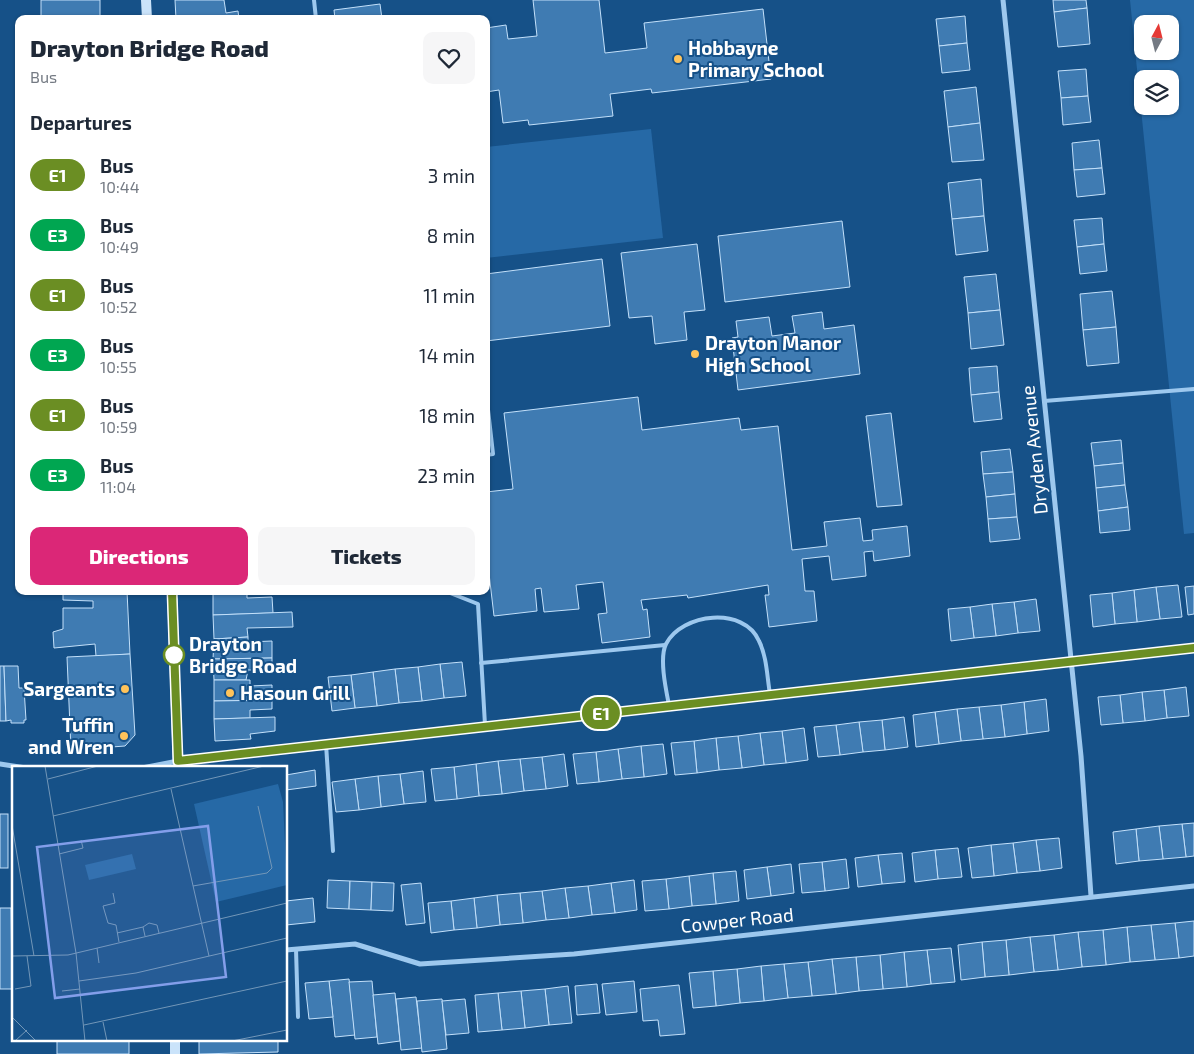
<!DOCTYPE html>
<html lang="en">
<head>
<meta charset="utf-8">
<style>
	:root { --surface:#fff; --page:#f6f6f7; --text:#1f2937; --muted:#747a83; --accent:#db2777 }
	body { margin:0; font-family:"Exo 2",sans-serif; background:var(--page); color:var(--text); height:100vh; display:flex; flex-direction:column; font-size:19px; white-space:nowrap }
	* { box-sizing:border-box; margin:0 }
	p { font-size:16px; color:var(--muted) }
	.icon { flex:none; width:28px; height:28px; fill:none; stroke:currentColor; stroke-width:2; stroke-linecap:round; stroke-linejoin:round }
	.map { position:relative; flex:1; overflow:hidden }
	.details { position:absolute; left:15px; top:15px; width:475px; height:580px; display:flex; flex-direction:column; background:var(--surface); border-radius:10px; box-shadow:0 1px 4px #0004 }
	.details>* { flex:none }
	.badge { padding:0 10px; border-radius:16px; font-size:18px; line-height:32px }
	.needle { width:32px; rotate:7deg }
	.fabs { position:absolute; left:1134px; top:15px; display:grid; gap:10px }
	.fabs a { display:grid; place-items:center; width:45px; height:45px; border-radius:10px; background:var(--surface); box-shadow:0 1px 4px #0004; font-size:25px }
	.map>.badge { position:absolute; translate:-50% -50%; box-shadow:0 0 0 2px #fff }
	h2 { padding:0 15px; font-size:19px; line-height:45px }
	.round { display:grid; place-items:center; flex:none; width:52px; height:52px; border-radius:10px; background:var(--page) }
	.head { display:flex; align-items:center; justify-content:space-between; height:85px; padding:0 15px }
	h1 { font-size:24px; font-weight:800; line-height:38px }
	.cta { display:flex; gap:10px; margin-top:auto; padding:10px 15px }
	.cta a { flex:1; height:58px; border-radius:10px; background:var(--accent); color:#fff; font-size:20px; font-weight:800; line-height:58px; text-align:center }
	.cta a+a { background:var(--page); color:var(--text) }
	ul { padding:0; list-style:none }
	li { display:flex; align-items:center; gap:15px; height:60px; padding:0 15px }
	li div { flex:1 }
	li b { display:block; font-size:19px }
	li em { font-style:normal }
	li .badge { min-width:55px; font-weight:700; text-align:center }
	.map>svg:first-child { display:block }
	.green { fill:#2669a6; fill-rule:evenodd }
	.building { fill:#3f7bb2; stroke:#c3e0fa }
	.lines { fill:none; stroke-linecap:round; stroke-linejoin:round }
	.lane { stroke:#9dc8ee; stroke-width:4 }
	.street { stroke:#9dc8ee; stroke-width:5 }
	.secondary { stroke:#cae3fa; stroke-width:10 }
	.line-casing { stroke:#fff; stroke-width:11 }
	.line { stroke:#6b8e23; stroke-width:8 }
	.poi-dot { fill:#ffc35a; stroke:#165188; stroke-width:2 }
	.stop-dot { fill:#fff; stroke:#6b8e23; stroke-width:2.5 }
	.labels { text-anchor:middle; stroke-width:4; stroke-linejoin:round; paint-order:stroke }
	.poi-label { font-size:19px; font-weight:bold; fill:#fff; stroke:#165188; text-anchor:start }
	.street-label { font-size:19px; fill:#fff; stroke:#165188 }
	.stop-label { font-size:19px; font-weight:bold; fill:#fff; stroke:#165188; text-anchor:start }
	.inset-road { fill:none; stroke:#7397b8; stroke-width:1 }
	.view { fill:#839eea; fill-opacity:0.15; stroke:#839eea; stroke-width:2.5 }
	.inset-edge { fill:none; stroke:#fff; stroke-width:2.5 }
</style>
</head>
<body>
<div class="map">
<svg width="1194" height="1054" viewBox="0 0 1194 1054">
	<rect width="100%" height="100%" fill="#165188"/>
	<g class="green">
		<path d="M1130 0H1194V533L1184 534ZM1142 24H1170V51H1142ZM1142 79H1170V106H1142Z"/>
		<path d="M651 129 663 238 486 258V147Z"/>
	</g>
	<g class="building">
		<rect x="41" y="0" width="59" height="19"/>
		<path d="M175 0H224L226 13 238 11 239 19H176Z"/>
		<path d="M533 0H599L605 53 647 48 644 23 763 9 771 79 652 93 651 89 610 94 613 116 529 125 528 120 503 123 499 90 486 92V28L506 25 508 39 537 36Z"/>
		<path d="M1053 0H1086L1087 8 1054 12Z"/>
		<path d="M380 4 382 19H335L334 10Z"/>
		<path d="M1087 8 1090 44 1058 47 1054 12Z"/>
		<path d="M965 16 967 43 939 46 936 19Z"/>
		<path d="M967 43 970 70 942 73 939 46Z"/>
		<path d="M1086 69 1088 96 1061 98 1058 71Z"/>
		<path d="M976 87 980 123 948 127 944 91Z"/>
		<path d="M1088 96 1091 122 1063 125 1061 98Z"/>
		<path d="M980 123 984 160 952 162 948 127Z"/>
		<path d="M1099 140 1102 168 1074 170 1072 143Z"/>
		<path d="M1102 168 1105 194 1077 197 1074 170Z"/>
		<path d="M981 179 984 216 952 219 948 183Z"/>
		<path d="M984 216 988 251 956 255 952 219Z"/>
		<path d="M1102 218 1104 244 1077 247 1074 220Z"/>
		<path d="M842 221 850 287 725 302 718 236Z"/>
		<path d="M697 244 705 310 684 312 687 340 655 344 652 316 629 318 621 253Z"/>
		<path d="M1104 244 1107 271 1080 274 1077 247Z"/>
		<path d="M602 259 610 326 486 341V274Z"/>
		<path d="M996 274 1000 310 968 313 964 277Z"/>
		<path d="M1112 291 1116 327 1083 330 1080 294Z"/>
		<path d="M1000 310 1004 345 971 349 968 313Z"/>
		<path d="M822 312 824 329 854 325 860 374 738 390 732 338 738 337 736 321 769 317 772 336 795 333 792 316Z"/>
		<path d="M1116 327 1119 363 1087 366 1083 330Z"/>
		<path d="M997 366 999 392 971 395 969 368Z"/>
		<path d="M999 392 1002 419 974 422 971 395Z"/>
		<path d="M638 397 642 430 739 418 741 430 778 426 792 550 827 546 824 522 860 518 863 541 873 540 872 530 907 526 910 556 874 561 873 551 864 552 866 576 832 580 829 556 802 559 805 591H814L817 621 769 627 765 595H769L768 585 688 598 687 595 641 600 643 610 647 609 650 637 602 643 598 614 607 613 603 582 576 585 579 609 544 612 541 588 535 589 537 611 494 616 488 565H486V492L513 489 504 413Z"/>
		<path d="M891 413 902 505 877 507 866 416Z"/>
		<path d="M1121 440 1123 463 1094 466 1091 443Z"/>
		<path d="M1010 449 1013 472 983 474 981 452Z"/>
		<path d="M1123 463 1125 485 1096 488 1094 466Z"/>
		<path d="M1013 472 1015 494 986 497 983 474Z"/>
		<path d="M1125 485 1128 507 1098 511 1096 488Z"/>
		<path d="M1015 494 1017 517 988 519 986 497Z"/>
		<path d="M1128 507 1130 530 1100 533 1098 511Z"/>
		<path d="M1017 517 1020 539 990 542 988 519Z"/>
		<path d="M1178 585 1182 617 1160 619 1156 587Z"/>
		<path d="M1194 586V614L1188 615 1185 587Z"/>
		<path d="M1156 587 1160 619 1137 622 1134 590Z"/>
		<path d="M1134 590 1137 622 1115 624 1112 593Z"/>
		<path d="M63 591H127L130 654 96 656 95 644 54 648 53 632 63 629V608H93V601L63 600Z"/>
		<path d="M213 591H247V593L213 594Z"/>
		<path d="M247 593V598L272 597 273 613 213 615V594Z"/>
		<path d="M1112 593 1115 624 1093 627 1090 595Z"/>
		<path d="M1036 599 1040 631 1018 633 1014 602Z"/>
		<path d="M1014 602 1018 633 996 636 992 604Z"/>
		<path d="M992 604 996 636 974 638 970 607Z"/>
		<path d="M970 607 974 638 951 641 948 609Z"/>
		<path d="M292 612 293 627 247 628 248 637 214 639 213 615Z"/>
		<path d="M248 637V642L272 641V658L213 659 214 639Z"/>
		<path d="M130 654 135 735 125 746 71 750 67 657Z"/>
		<path d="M272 658V670H248L246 680H214L213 659Z"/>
		<path d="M462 662 466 696 444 698 440 664Z"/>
		<path d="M440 664 444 698 422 701 418 667Z"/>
		<path d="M0 666H4L6 721H0Z"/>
		<path d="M4 666H18L19 688H24L26 720H24V723H11V720L6 721Z"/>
		<path d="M418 667 422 701 399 703 395 669Z"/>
		<path d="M395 669 399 703 377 706 373 672Z"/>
		<path d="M373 672 377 706 355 708 351 675Z"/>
		<path d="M351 675 355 708 332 711 328 677Z"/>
		<path d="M214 680H250V686L272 685V700L214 701Z"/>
		<path d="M1186 687 1189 716 1167 718 1164 690Z"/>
		<path d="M1164 690 1167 718 1145 721 1142 692Z"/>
		<path d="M1142 692 1145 721 1123 723 1120 695Z"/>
		<path d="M1120 695 1123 723 1101 725 1098 697Z"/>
		<path d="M1046 699 1049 731 1027 734 1024 702Z"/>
		<path d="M272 700V709L250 710V718L214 719V701Z"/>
		<path d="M1024 702 1027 734 1005 737 1001 705Z"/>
		<path d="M1001 705 1005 737 983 739 979 707Z"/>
		<path d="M979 707 983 739 961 741 957 709Z"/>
		<path d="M957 709 961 741 939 744 935 712Z"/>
		<path d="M935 712 939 744 916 747 913 715Z"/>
		<path d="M275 717V731L250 734 251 739 215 741 214 719Z"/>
		<path d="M904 717 908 747 885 750 882 720Z"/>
		<path d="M882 720 885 750 863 752 859 722Z"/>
		<path d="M859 722 863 752 840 755 836 725Z"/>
		<path d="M836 725 840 755 818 757 814 727Z"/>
		<path d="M804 728 808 760 786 763 782 731Z"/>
		<path d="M782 731 786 763 764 765 760 733Z"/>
		<path d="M760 733 764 765 742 768 738 736Z"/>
		<path d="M738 736 742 768 719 770 716 738Z"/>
		<path d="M716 738 719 770 697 773 694 741Z"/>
		<path d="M694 741 697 773 675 775 671 743Z"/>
		<path d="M663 744 667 774 644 777 641 746Z"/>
		<path d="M641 746 644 777 622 779 618 749Z"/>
		<path d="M618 749 622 779 599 782 596 752Z"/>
		<path d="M596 752 599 782 577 784 573 754Z"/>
		<path d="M564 754 568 786 546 789 542 757Z"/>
		<path d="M542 757 546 789 524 791 520 759Z"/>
		<path d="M520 759 524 791 502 794 498 761Z"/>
		<path d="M498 761 502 794 479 796 476 764Z"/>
		<path d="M476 764 479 796 457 799 454 767Z"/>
		<path d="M454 767 457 799 435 801 431 769Z"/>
		<path d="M315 770 316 786 286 790V775Z"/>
		<path d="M423 771 426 802 404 804 400 774Z"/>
		<path d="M400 774 404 804 381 807 378 776Z"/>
		<path d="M378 776 381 807 359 810 355 779Z"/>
		<path d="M355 779 359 810 336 812 332 782Z"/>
		<rect x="0" y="814" width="8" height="54"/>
		<path d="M1194 823V856L1186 857 1182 824Z"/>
		<path d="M1182 824 1186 857 1163 859 1159 826Z"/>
		<path d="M1159 826 1163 859 1139 861 1136 829Z"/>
		<path d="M1136 829 1139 861 1116 864 1113 832Z"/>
		<path d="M1059 838 1062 868 1040 871 1036 840Z"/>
		<path d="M1036 840 1040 871 1017 873 1013 843Z"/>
		<path d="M1013 843 1017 873 994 876 991 845Z"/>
		<path d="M991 845 994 876 972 878 968 848Z"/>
		<path d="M958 848 962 877 938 879 935 850Z"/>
		<path d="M935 850 938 879 915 882 912 853Z"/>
		<path d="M902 853 905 882 882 884 878 855Z"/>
		<path d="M878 855 882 884 858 887 855 858Z"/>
		<path d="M846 859 849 888 825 891 822 862Z"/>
		<path d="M822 862 825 891 802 893 799 864Z"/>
		<path d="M791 864 794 893 771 896 767 867Z"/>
		<path d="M767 867 771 896 747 899 744 870Z"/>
		<path d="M736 871 739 901 716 904 713 873Z"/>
		<path d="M713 873 716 904 692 906 689 876Z"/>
		<path d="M689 876 692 906 669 909 666 879Z"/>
		<path d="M666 879 669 909 645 911 642 881Z"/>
		<path d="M328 880 350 881 349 909 327 908Z"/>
		<path d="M634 880 637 910 615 913 611 883Z"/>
		<path d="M350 881 372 882 371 910 349 909Z"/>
		<path d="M372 882 394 883 393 911 371 910Z"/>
		<path d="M421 883 425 923 406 925 401 885Z"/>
		<path d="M611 883 615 913 592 915 588 886Z"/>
		<path d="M588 886 592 915 569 918 565 888Z"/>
		<path d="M565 888 569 918 546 920 542 891Z"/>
		<path d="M542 891 546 920 523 923 520 893Z"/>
		<path d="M520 893 523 923 500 925 497 895Z"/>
		<path d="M497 895 500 925 477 928 474 898Z"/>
		<path d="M313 898 315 922 286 925V901Z"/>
		<path d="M474 898 477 928 454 930 451 901Z"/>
		<path d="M451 901 454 930 431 933 428 903Z"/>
		<path d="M0 908H11L12 989H0Z"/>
		<path d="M1194 921V956L1179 958 1175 923Z"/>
		<path d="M1175 923 1179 958 1155 960 1151 925Z"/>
		<path d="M1151 925 1155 960 1130 962 1127 927Z"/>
		<path d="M1127 927 1130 962 1106 965 1103 930Z"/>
		<path d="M1103 930 1106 965 1082 967 1078 932Z"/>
		<path d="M1078 932 1082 967 1058 970 1054 935Z"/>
		<path d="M1054 935 1058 970 1034 972 1030 937Z"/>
		<path d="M1030 937 1034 972 1009 975 1006 940Z"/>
		<path d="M1006 940 1009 975 985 977 982 942Z"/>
		<path d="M982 942 985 977 961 980 958 945Z"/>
		<path d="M951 948 955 982 931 984 927 950Z"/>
		<path d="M927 950 931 984 907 987 904 952Z"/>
		<path d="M904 952 907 987 883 989 880 955Z"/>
		<path d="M880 955 883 989 859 991 856 957Z"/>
		<path d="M856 957 859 991 836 994 832 959Z"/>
		<path d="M832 959 836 994 812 996 808 962Z"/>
		<path d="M808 962 812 996 788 998 784 964Z"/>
		<path d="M784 964 788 998 764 1001 761 966Z"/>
		<path d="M761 966 764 1001 740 1003 737 969Z"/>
		<path d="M737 969 740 1003 716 1006 713 971Z"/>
		<path d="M713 971 716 1006 693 1008 689 973Z"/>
		<path d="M349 979 355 1035 335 1037 329 981Z"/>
		<path d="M329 981 333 1017 309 1019 305 983Z"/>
		<path d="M372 981 377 1037 355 1039 349 982Z"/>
		<path d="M634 981 637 1012 606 1015 602 984Z"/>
		<path d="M597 984 600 1013 577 1015 575 986Z"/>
		<path d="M679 985 685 1034 660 1036 658 1020 643 1021 640 989Z"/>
		<path d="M568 986 572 1023 549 1025 545 989Z"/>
		<path d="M545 989 549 1025 525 1028 521 991Z"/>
		<path d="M521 991 525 1028 502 1030 498 993Z"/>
		<path d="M395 993 400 1041 378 1044 373 995Z"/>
		<path d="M498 993 502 1030 478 1032 475 995Z"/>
		<path d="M416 997 422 1048 401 1050 396 999Z"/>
		<path d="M442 999 447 1049 422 1052 417 1001Z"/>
		<path d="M465 999 469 1033 446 1035 442 1001Z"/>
		<rect x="57" y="1040" width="72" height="14"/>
		<path d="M199 1040H278V1052L199 1054Z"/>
	</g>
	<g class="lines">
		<g class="lane">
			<path d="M314 0 316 19"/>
			<path d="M486 392 493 454 486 455"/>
			<path d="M1044 401 1194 389"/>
			<path d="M445 591 478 604 485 725"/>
			<path d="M481 663 665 645"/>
			<path d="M669 705C666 690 659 658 666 644 682 613 744 606 759 641 767 657 767 677 770 694"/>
			<path d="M326 744 333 851"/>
			<path d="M296 949 298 1017"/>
		</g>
		<g class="street">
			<path d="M1003 0 1081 756 1091 896"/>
			<path d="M0 764 26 768"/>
			<path d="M142 768 178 761 1194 648"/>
			<path d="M286 950 355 944 420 964 574 954 1194 886"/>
		</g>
		<g class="secondary">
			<path d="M146 0 147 19"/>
			<path d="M172 591 178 768"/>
			<path d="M175 1054V1040"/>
		</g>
	</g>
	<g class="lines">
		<defs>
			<path id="line" d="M172 591 178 761 1194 648"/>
		</defs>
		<use href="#line" class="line-casing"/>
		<use href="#line" class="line"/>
	</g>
	<g class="poi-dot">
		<circle cx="678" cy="59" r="5"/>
		<circle cx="695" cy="354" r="5"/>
		<circle cx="125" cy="689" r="5"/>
		<circle cx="230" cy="693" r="5"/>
		<circle cx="124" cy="736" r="5"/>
	</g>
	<circle class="stop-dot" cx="174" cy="655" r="10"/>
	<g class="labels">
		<g class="poi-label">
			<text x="688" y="55">Hobbayne<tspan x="688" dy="22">Primary School</tspan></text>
			<text x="705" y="350">Drayton Manor<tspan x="705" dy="22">High School</tspan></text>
			<text x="115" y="696" text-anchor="end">Sargeants</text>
			<text x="240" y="700">Hasoun Grill</text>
			<text x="114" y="732" text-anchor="end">Tuffin<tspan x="114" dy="22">and Wren</tspan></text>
		</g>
		<g class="street-label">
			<text transform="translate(1034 450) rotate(-96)" y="7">Dryden Avenue</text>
			<text transform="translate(737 920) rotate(-6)" y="7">Cowper Road</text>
		</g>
		<g class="stop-label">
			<text x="189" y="651">Drayton<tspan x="189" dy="22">Bridge Road</tspan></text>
		</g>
	</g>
	<g transform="translate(12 766)">
		<rect width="275" height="275" fill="#165188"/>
		<path d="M266 18 271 36 275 119 204 136 182 38ZM120 88 124 103 77 114 73 99Z" fill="#2669a6"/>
		<path class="inset-road" d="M33 0 64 187 73 275M36 13 86 0M159 23 197 190M41 50 252 0M0 59 22 190M47 88 71 82 69 74M181 120 255 107 260 102 246 40M101 127 103 137 91 140 96 157 104 159 107 176M105 167 131 161M133 170 131 161 137 157 145 159 147 167M85 182 87 197M0 190 56 189 275 137M67 215 124 207 275 172M3 223 19 220 15 190M50 225 68 223M0 251 24 275M91 256 95 275M72 259 275 215M3 275 15 264M220 275 275 264"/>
		<path class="view" d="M196 60 214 211 43 232 25 81Z"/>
		<rect width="275" height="275" class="inset-edge"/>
	</g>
</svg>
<div class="fabs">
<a><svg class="needle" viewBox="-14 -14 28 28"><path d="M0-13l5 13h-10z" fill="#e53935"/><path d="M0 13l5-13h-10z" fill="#747a83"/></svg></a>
<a><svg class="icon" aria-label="layers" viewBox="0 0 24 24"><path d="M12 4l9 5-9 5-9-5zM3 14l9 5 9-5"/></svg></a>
</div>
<b class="badge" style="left:601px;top:713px;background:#6b8e23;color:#fff">E1</b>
<section class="details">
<div class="head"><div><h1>Drayton Bridge Road</h1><p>Bus</p></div><a class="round"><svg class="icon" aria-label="heart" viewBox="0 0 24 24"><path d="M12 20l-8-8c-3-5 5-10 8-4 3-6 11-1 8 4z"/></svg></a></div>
<h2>Departures</h2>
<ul>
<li><span class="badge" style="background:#6b8e23;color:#fff">E1</span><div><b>Bus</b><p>10:44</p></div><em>3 min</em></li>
<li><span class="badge" style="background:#00a651;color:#fff">E3</span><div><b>Bus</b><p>10:49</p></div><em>8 min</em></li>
<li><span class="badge" style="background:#6b8e23;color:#fff">E1</span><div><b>Bus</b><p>10:52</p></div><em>11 min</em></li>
<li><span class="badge" style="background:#00a651;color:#fff">E3</span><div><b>Bus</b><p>10:55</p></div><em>14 min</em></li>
<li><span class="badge" style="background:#6b8e23;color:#fff">E1</span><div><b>Bus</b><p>10:59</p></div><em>18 min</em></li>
<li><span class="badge" style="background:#00a651;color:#fff">E3</span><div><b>Bus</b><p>11:04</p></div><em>23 min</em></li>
</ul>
<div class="cta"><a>Directions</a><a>Tickets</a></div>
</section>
</div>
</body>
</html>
